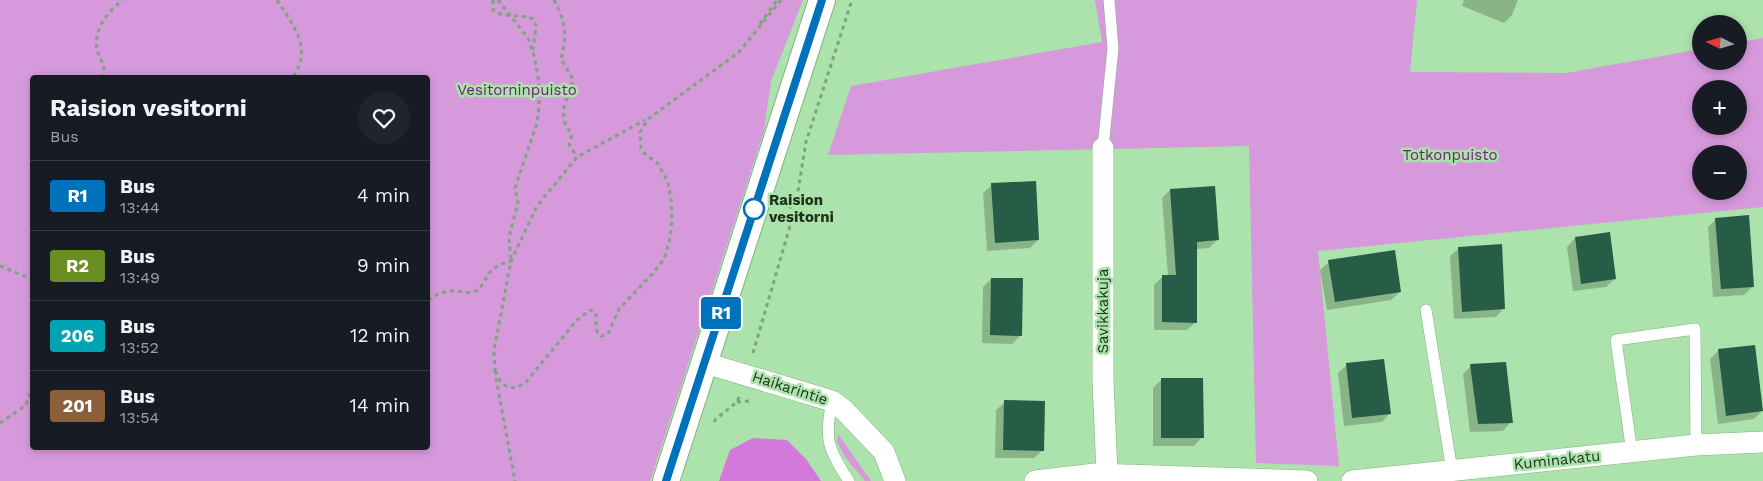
<!DOCTYPE html>
<html lang="en">
<head>
<meta charset="utf-8">
<style>
	:root { --surface:#171b24; --page:#20242c; --text:#f1f3f6; --muted:#9ea1a6; --line:#363941 }
	body { margin:0; font-family:"Work Sans",sans-serif; background:var(--page); color:var(--text); height:100vh; display:flex; flex-direction:column; font-size:19px; white-space:nowrap }
	* { box-sizing:border-box; margin:0 }
	p { font-size:16px; color:var(--muted) }
	.icon { flex:none; width:28px; height:28px; fill:none; stroke:currentColor; stroke-width:2; stroke-linecap:round; stroke-linejoin:round }
	.map { position:relative; flex:1; overflow:hidden }
	.drawer { position:absolute; left:30px; top:75px; width:400px; height:375px; display:flex; flex-direction:column; background:var(--surface); border-radius:5px; box-shadow:0 2px 8px #0003 }
	.drawer>* { flex:none }
	.badge { padding:0 10px; border-radius:4px; font-size:18px; line-height:32px }
	.needle { width:32px; rotate:275deg }
	.fabs { position:absolute; left:1692px; top:15px; display:grid; gap:10px }
	.fabs a { display:grid; place-items:center; width:55px; height:55px; border-radius:50%; background:var(--surface); box-shadow:0 2px 8px #0003; font-size:25px }
	.map>.badge { position:absolute; translate:-50% -50%; box-shadow:0 0 0 2px #fff }
	.round { display:grid; place-items:center; flex:none; width:52px; height:52px; border-radius:26px; background:var(--page) }
	.headline { display:flex; align-items:center; justify-content:space-between; height:85px; padding:0 20px }
	h1 { font-size:24px; font-weight:700; line-height:38px }
	ul { padding:0; list-style:none }
	li { display:flex; align-items:center; gap:15px; height:70px; padding:0 20px; border-top:1px solid var(--line) }
	li div { flex:1 }
	li b { display:block; font-size:19px }
	li em { font-style:normal }
	li .badge { min-width:55px; font-weight:700; text-align:center }
	.map>svg:first-child { display:block }
	.green { fill:#d699db; fill-rule:evenodd }
	.forest { fill:#d479dc }
	.shadow { fill:#0003 }
	.building { fill:#275c46 }
	.lines { fill:none; stroke-linecap:round; stroke-linejoin:round }
	.service-casing { stroke:#7fb37e; stroke-width:12 }
	.minor-casing { stroke:#7fb37e; stroke-width:22 }
	.tertiary-casing { stroke:#7fb37e; stroke-width:28 }
	.path { stroke:#7ba67b; stroke-width:3; stroke-dasharray:4 4; stroke-linecap:butt }
	.service { stroke:#fff; stroke-width:11 }
	.minor { stroke:#fff; stroke-width:21 }
	.tertiary { stroke:#fff; stroke-width:26 }
	.line-casing { stroke:#fff; stroke-width:11 }
	.line { stroke:#0072bc; stroke-width:8 }
	.stop-dot { fill:#fff; stroke:#0072bc; stroke-width:2.5 }
	.labels { text-anchor:middle; stroke-width:5; stroke-linejoin:round; paint-order:stroke }
	.park-label { font-size:15px; fill:#72207a; stroke:#ace2ab }
	.stop-label { font-size:15px; font-weight:bold; fill:#1d321d; stroke:#ace2ab; text-anchor:start }
	.street-label { font-size:15px; fill:#1d321d; stroke:#ace2ab }
</style>
</head>
<body>
<div class="map">
<svg width="1763" height="481" viewBox="0 0 1763 481">
	<rect width="100%" height="100%" fill="#ace2ab"/>
	<g class="green">
		<path d="M0 0H803L771 81 764 131 650 481H0ZM32 78H428V448H32Z"/>
		<path d="M1095 0H1417L1410 72 1566 73 1701 49V61H1739V42L1763 38V207L1318 251 1339 466 1256 463 1249 146 828 155 851 86 1102 42ZM1701 89H1739V126H1701ZM1701 154H1739V191H1701Z"/>
		<path d="M838 434 871 481H865L845 457 837 442Z"/>
	</g>
	<path class="forest" d="M753 438 787 440 806 459 821 481H719L730 450Z"/>
	<g class="shadow">
		<path d="M1464 0H1518L1512 15 1504 23 1462 6Z"/>
		<path d="M992 185 1038 240 1030 248 987 251 983 193Z"/>
		<path d="M1170 190 1217 240 1209 248 1196 249V322L1187 330H1154V285L1163 276H1168L1162 198Z"/>
		<path d="M1716 219 1753 286 1744 295 1713 297 1708 227Z"/>
		<path d="M1575 238 1615 279 1606 287 1573 291 1567 247Z"/>
		<path d="M1459 248 1504 308 1496 317 1454 319 1450 256Z"/>
		<path d="M1329 262 1400 292 1391 300 1327 310 1320 270Z"/>
		<path d="M991 279 1021 335 1012 344 982 343 983 287Z"/>
		<path d="M1718 351 1762 411 1754 419 1718 424 1710 359Z"/>
		<path d="M1347 365 1390 413 1382 422 1344 426 1338 373Z"/>
		<path d="M1471 366 1511 422 1503 431 1470 432 1463 374Z"/>
		<path d="M1162 379 1202 437 1194 446H1153V388Z"/>
		<path d="M1005 402 1043 450 1034 458H995L996 410Z"/>
	</g>
	<g class="building">
		<path d="M1036 181 1039 240 995 243 991 183Z"/>
		<path d="M1215 186 1219 240 1197 242V323L1162 322V275H1176L1170 189Z"/>
		<path d="M1749 215 1754 287 1721 289 1715 218Z"/>
		<path d="M1610 232 1616 279 1581 284 1575 237Z"/>
		<path d="M1502 244 1505 309 1462 312 1458 247Z"/>
		<path d="M1395 250 1401 292 1335 302 1328 260Z"/>
		<path d="M991 278H1023L1022 336 990 335Z"/>
		<path d="M1755 345 1763 411 1726 416 1718 349Z"/>
		<path d="M1384 359 1391 414 1352 418 1346 363Z"/>
		<path d="M1506 362 1513 423 1478 424 1470 364Z"/>
		<path d="M1161 378H1203L1204 438H1161Z"/>
		<path d="M1004 400 1045 401 1044 451 1003 450Z"/>
	</g>
	<g class="lines">
		<defs>
			<g id="service">
				<path d="M1103 148 1113 48 1109 0"/>
				<path d="M1426 310 1452 471"/>
				<path d="M832 401C824 438 828 450 849 481"/>
				<path d="M1632 453 1616 340 1695 329 1696 445"/>
			</g>
			<g id="minor">
				<path d="M1103 148V381L1107 474"/>
				<path d="M705 363 832 401 844 410 884 452 895 481"/>
				<path d="M1035 481 1095 474 1307 481"/>
				<path d="M1352 481 1696 445 1763 442"/>
			</g>
			<path id="tertiary" d="M666 481 822 0"/>
		</defs>
		<use href="#service" class="service-casing"/>
		<use href="#minor" class="minor-casing"/>
		<use href="#tertiary" class="tertiary-casing"/>
		<g class="path">
			<path d="M277 0C293 25 314 49 292 78"/>
			<path d="M493 0V10L502 15 529 17 533 19 536 26 533 50"/>
			<path d="M498 0 528 38 534 55 539 83V106L537 123 515 188 518 203 511 228 509 238 511 260"/>
			<path d="M554 0C566 23 567 35 561 59L573 79C571 93 561 105 564 119 566 131 576 132 569 144L577 157"/>
			<path d="M760 24 777 0"/>
			<path d="M101 78 104 69C103 62 99 57 97 50 93 30 108 11 123 0"/>
			<path d="M781 203 795 209"/>
			<path d="M0 266 32 279"/>
			<path d="M428 300C437 294 446 290 457 291 464 292 470 294 476 291 484 286 486 275 493 269 498 265 504 263 511 261"/>
			<path d="M753 353 795 209 806 142 852 0"/>
			<path d="M495 371C502 387 511 393 526 382L577 320 590 310 596 313C597 321 593 330 601 336L608 334 619 309 654 272 664 259 669 243 672 220 671 200 668 182 658 164 644 153 641 148 640 132 648 119 739 52 781 0"/>
			<path d="M495 372 494 350 511 261 537 206 577 157 645 120"/>
			<path d="M496 378 515 481"/>
			<path d="M737 402 749 401"/>
			<path d="M714 422 716 419 737 402 739 397"/>
			<path d="M0 423 26 405 32 387"/>
		</g>
		<use href="#service" class="service"/>
		<use href="#minor" class="minor"/>
		<use href="#tertiary" class="tertiary"/>
	</g>
	<g class="lines">
		<defs>
			<path id="line" d="M666 481 822 0"/>
		</defs>
		<use href="#line" class="line-casing"/>
		<use href="#line" class="line"/>
	</g>
	<circle class="stop-dot" cx="754" cy="209" r="10"/>
	<g class="labels">
		<g class="park-label">
			<text x="517" y="95">Vesitorninpuisto</text>
			<text x="1450" y="160">Totkonpuisto</text>
		</g>
		<g class="stop-label">
			<text x="769" y="205">Raision<tspan x="769" dy="17">vesitorni</tspan></text>
		</g>
		<g class="street-label">
			<text transform="translate(1103 311) rotate(-90)" y="5">Savikkakuja</text>
			<text transform="translate(790 388) rotate(18)" y="5">Haikarintie</text>
			<text transform="translate(1557 460) rotate(-6)" y="5">Kuminakatu</text>
		</g>
	</g>
</svg>
<div class="fabs">
<a><svg class="needle" viewBox="-14 -14 28 28"><path d="M0-13l5 13h-10z" fill="#e53935"/><path d="M0 13l5-13h-10z" fill="#9ea1a6"/></svg></a>
<a>+</a>
<a>−</a>
</div>
<b class="badge" style="left:721px;top:313px;background:#0072bc;color:#fff">R1</b>
<section class="drawer">
<div class="headline"><div><h1>Raision vesitorni</h1><p>Bus</p></div><a class="round"><svg class="icon" aria-label="heart" viewBox="0 0 24 24"><path d="M12 20l-8-8c-3-5 5-10 8-4 3-6 11-1 8 4z"/></svg></a></div>
<ul>
<li><span class="badge" style="background:#0072bc;color:#fff">R1</span><div><b>Bus</b><p>13:44</p></div><em>4 min</em></li>
<li><span class="badge" style="background:#6b8e23;color:#fff">R2</span><div><b>Bus</b><p>13:49</p></div><em>9 min</em></li>
<li><span class="badge" style="background:#00a3b4;color:#fff">206</span><div><b>Bus</b><p>13:52</p></div><em>12 min</em></li>
<li><span class="badge" style="background:#8b5e3c;color:#fff">201</span><div><b>Bus</b><p>13:54</p></div><em>14 min</em></li>
</ul>
</section>
</div>
</body>
</html>
